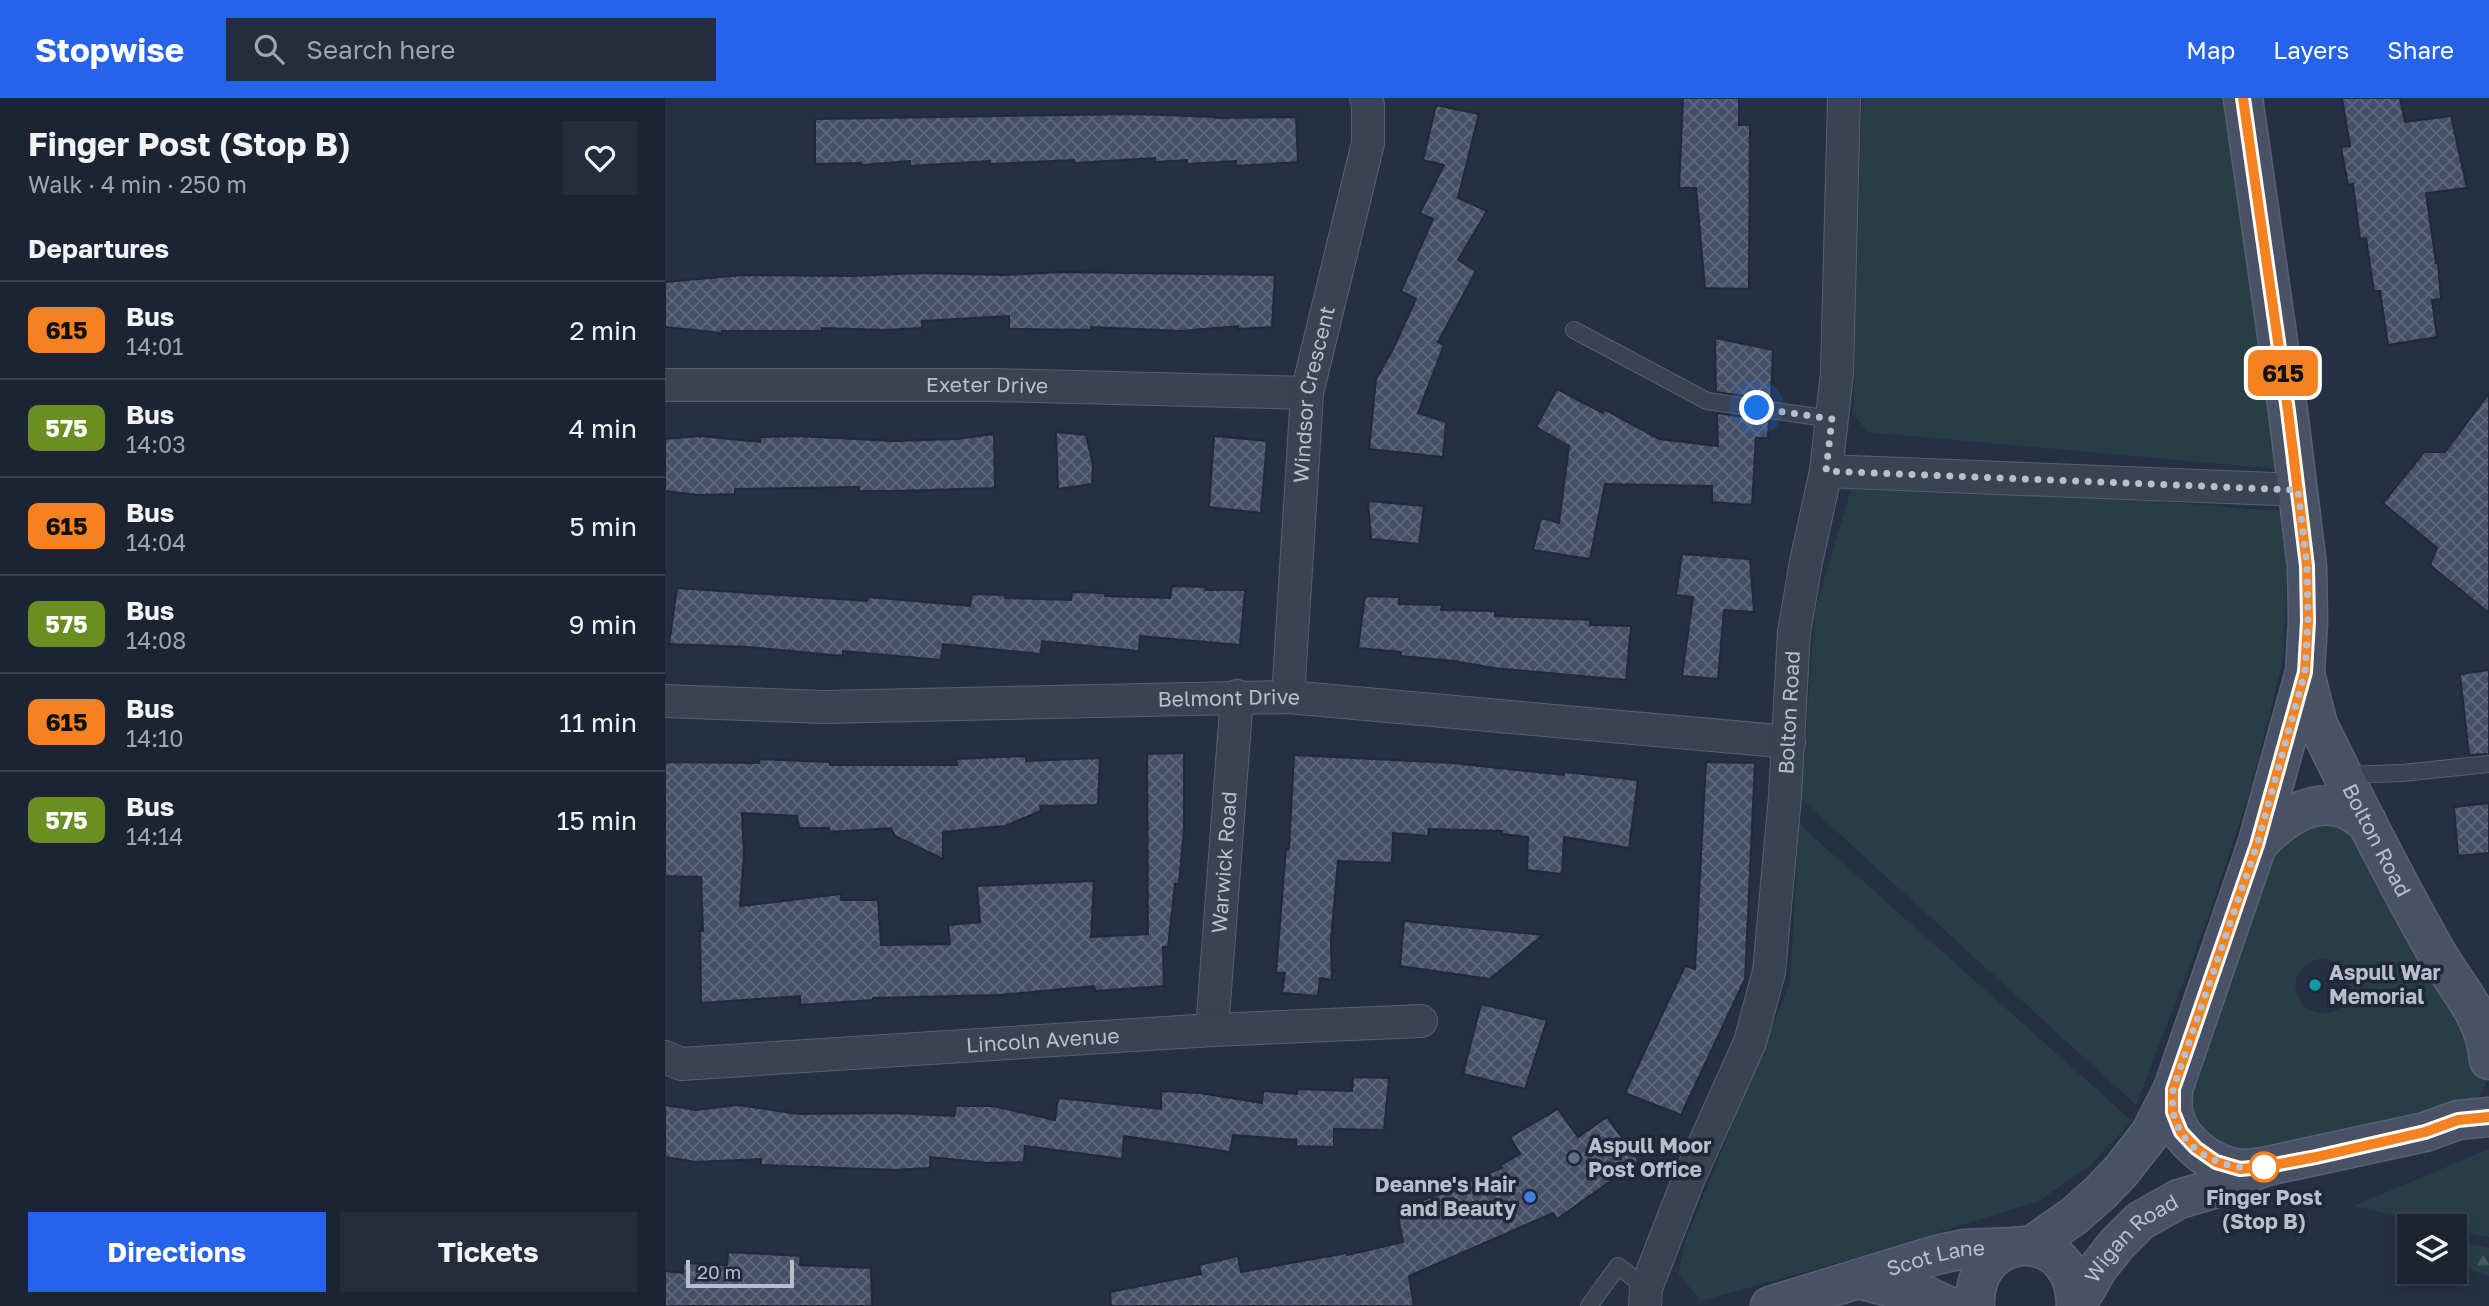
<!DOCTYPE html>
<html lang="en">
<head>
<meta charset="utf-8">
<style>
	:root { --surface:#1c2433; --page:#252c3b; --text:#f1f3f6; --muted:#a0a4ac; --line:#3a414e; --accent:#2563eb }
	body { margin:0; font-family:"Golos Text",sans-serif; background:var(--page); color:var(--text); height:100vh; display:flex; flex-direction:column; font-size:26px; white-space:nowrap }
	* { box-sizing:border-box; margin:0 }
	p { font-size:23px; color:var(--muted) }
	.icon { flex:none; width:38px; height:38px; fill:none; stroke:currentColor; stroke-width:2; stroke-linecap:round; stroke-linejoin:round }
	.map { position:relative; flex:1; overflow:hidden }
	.panel { display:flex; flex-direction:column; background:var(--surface); width:665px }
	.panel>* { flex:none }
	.badge { padding:0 14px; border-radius:10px; font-size:24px; line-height:46px }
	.fabs { position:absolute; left:1732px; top:1116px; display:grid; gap:14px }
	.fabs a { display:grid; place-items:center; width:70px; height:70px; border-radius:0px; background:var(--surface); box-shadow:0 4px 10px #0003,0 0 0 2px var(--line); font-size:35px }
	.scale { position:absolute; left:21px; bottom:18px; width:108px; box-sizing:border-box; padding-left:7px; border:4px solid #b8becd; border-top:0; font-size:19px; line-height:24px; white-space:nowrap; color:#b8becd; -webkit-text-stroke:5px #1f2739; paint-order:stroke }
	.you { position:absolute; width:35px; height:35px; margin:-18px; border:5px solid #fff; border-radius:50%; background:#1a73e8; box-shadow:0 0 0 10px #1a73e833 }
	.map>.badge { position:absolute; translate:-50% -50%; box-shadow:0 0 0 4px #fff }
	h2 { padding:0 28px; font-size:26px; line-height:63px }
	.round { display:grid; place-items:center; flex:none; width:74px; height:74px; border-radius:0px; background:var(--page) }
	.summary { display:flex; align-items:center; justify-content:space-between; height:119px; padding:0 28px }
	h1 { font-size:33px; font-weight:700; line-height:52px }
	.primary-button { display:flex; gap:14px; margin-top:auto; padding:14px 28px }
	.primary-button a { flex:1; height:80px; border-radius:0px; background:var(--accent); color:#fff; font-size:28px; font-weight:700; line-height:80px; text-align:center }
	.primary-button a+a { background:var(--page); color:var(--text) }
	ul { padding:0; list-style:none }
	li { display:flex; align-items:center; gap:21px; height:98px; padding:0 28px; border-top:2px solid var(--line) }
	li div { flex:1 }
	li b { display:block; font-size:26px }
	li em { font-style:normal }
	li .badge { min-width:77px; font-weight:700; text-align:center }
	header { display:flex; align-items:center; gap:42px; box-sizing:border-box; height:98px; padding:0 35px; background:var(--accent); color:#fff }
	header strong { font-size:33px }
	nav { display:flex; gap:38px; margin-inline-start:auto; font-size:24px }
	.search { width:490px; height:63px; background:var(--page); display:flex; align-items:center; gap:18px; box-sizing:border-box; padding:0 24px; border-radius:0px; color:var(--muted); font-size:26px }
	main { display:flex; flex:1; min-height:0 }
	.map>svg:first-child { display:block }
	.grass { fill:#283e45; fill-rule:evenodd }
	.forest { fill:url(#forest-firs) }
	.building { fill:url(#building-cross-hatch); stroke:#21293b; stroke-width:2 }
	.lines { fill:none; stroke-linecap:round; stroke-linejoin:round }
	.service-casing { stroke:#596071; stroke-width:18 }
	.minor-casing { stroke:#596071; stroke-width:34 }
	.secondary-casing { stroke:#596071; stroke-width:41 }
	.service { stroke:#3b4253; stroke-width:16 }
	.minor { stroke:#3b4253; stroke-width:32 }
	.secondary { stroke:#495166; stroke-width:38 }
	.line-casing { stroke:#fff; stroke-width:16 }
	.line { stroke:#f58220; stroke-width:10 }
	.walk { stroke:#b8becd; stroke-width:7; stroke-dasharray:0 12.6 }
	.culture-dot { fill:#0f9aa8; stroke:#1f2739; stroke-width:2.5 }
	.service-dot { fill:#5c6f8a; stroke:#1f2739; stroke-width:2.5 }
	.stop-dot { fill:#fff; stroke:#f58220; stroke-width:3.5 }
	.shop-dot { fill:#3f7fe0; stroke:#1f2739; stroke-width:2.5 }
	.labels { text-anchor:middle; stroke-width:7; stroke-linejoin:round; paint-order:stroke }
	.street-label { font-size:21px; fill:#b8becd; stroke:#1f2739 }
	.poi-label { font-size:21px; font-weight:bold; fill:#b8becd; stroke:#1f2739; text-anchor:start }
	.stop-label { font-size:21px; font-weight:bold; fill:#b8becd; stroke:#1f2739 }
</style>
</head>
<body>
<header>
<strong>Stopwise</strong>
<div class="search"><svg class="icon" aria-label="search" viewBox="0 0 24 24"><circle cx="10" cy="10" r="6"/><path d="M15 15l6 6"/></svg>Search here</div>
<nav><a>Map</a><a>Layers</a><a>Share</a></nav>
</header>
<main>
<section class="panel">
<div class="summary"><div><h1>Finger Post (Stop B)</h1><p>Walk · 4 min · 250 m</p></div><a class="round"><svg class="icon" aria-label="heart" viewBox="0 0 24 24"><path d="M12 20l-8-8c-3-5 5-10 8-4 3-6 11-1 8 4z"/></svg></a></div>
<h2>Departures</h2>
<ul>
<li><span class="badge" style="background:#f58220;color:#111">615</span><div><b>Bus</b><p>14:01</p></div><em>2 min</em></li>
<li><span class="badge" style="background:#6b8e23;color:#fff">575</span><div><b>Bus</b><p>14:03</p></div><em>4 min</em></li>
<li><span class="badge" style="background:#f58220;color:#111">615</span><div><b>Bus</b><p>14:04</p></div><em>5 min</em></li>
<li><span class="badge" style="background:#6b8e23;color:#fff">575</span><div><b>Bus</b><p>14:08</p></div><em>9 min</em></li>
<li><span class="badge" style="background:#f58220;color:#111">615</span><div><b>Bus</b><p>14:10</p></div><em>11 min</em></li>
<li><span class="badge" style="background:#6b8e23;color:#fff">575</span><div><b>Bus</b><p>14:14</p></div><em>15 min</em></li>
</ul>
<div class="primary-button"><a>Directions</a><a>Tickets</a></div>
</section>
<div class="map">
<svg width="1824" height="1208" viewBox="0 0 1824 1208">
	<defs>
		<pattern id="forest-firs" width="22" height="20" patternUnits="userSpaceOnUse" patternTransform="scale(1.75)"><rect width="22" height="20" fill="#283e45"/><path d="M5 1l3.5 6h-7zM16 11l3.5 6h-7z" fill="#45585f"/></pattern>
		<pattern id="building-cross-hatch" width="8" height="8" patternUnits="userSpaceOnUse" patternTransform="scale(1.75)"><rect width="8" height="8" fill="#454f66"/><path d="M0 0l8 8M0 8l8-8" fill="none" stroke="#5e677b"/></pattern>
	</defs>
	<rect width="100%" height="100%" fill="#263044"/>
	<g class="grass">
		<path d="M1197 0H1557L1607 249 1624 372 1203 334 1188 316Z"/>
		<path d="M1190 379 1624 414 1618 562 1585 693 1541 825 1471 1007 1136 701 1150 512Z"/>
		<path d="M1678 710 1824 973 1820 988 1810 1004 1598 1069 1516 1033 1592 747ZM1658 860C1704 868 1686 927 1648 913 1641 911 1635 905 1633 899 1624 879 1640 863 1658 860Z"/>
		<path d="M1134 726 1467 1023 1425 1067 1374 1103 1197 1158 1036 1203 1013 1175 1020 1144 1125 885Z"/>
		<path d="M1824 1051V1139L1790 1132V1129H1778L1689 1108Z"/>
	</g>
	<path class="forest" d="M1790 1142 1824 1150V1178L1790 1165Z"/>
	<g class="building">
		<path d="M1018 0H1074V27H1085L1084 191 1040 190 1031 90H1014Z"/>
		<path d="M1677 0H1735L1740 24 1786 18 1802 90 1761 95 1771 165H1773L1776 201 1767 202 1772 239 1723 247 1715 193H1709L1701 140 1695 141 1688 86 1683 87 1676 49 1685 48Z"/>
		<path d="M771 7 814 16 793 100 822 113 793 162 811 173 773 244 779 247 753 315 781 324 778 359 704 351 711 281 728 251 751 201 736 193 768 121 755 115 779 67 758 62Z"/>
		<path d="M470 16 551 19V20L631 19 633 64 571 68V63L522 66V62L490 64V60L409 65V62L325 66V63L245 68V63L196 67V65L150 66V21Z"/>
		<path d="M398 174 610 177 607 229 573 231V228L516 233 426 229V232L344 231V218L257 223V230L219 232 157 230V233H57V235L0 229V184L78 177 186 178 257 175 340 177Z"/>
		<path d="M1050 240 1108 252 1106 302 1051 294Z"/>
		<path d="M892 291 938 315 939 311 994 341 1053 348 1052 315 1104 323 1103 340H1091L1087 407 1047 404V388L940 386 925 461 868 452 876 420 894 425 904 348 871 329Z"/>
		<path d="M1824 295V515L1765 467 1772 450 1718 405 1759 354H1780Z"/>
		<path d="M391 334 421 337 428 367 427 386 393 391Z"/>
		<path d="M329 336 330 390 231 393H194V389L70 391V396L34 397 0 393V341L35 338 95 344V339L132 338 230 343 292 341Z"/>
		<path d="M549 338 602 343 596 415 544 409Z"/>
		<path d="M703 403 759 408 754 446 706 441Z"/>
		<path d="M1017 456 1085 461 1089 514 1059 512 1053 581 1017 578 1028 499 1011 497Z"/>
		<path d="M507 488 541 489 540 492H580L575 547 475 538 474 553 377 543 376 556 278 546 276 562 178 553V558L84 549 4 546 12 490 202 503 203 499 305 508 307 496 341 497 340 500 406 502 407 494 441 495 440 498 505 500Z"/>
		<path d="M700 498 734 499V506L777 507 776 512 830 513V518L926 522 925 527 966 528 961 582 829 570 789 563 736 558V554L693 550Z"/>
		<path d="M1824 572V656L1804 657 1795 576Z"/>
		<path d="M519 655V731L514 786H510L503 849H498L499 888 430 893 429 888 334 897 208 900V902L135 907V898L36 905 35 833H38L36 779 0 778V664L94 665V661L165 664V667H292L291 661 361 658V663L435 660 433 707 375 708 376 713 340 728 278 734V761L230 738 226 730 164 734V730H134L132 718 77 715 79 757 75 808 176 796V802H213L216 847 285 846 283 827 315 824 312 788 429 783 426 839 483 836 482 656Z"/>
		<path d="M629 657 787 665 899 677V674L973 682 964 750 899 739 897 776 862 772 863 739 837 736V733L764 731 763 738 728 735 727 765 673 763 666 842 667 882 655 880 653 898 617 895 620 875H611L621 751H624Z"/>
		<path d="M1041 664 1090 665 1080 881 1016 1017 960 995 1020 868 1030 871Z"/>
		<path d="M1824 705V755L1793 758 1789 709Z"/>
		<path d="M739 823 878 837 825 881 735 868Z"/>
		<path d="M816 906 882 922 860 991 798 976Z"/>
		<path d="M688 979 724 980 719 1032 669 1031V1049L631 1048V1042L568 1037 565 1054 459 1038 457 1061 360 1048 359 1064 324 1065 265 1059V1070L229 1072 96 1067V1061L31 1064 0 1059V1007L31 1012 73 1007 134 1016 229 1015 289 1018 291 1008H328L390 1022 393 1000 496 1011V993L535 995 597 1005 598 993 632 996V991L687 993Z"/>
		<path d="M893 1011 913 1039 942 1019 974 1063 892 1121 888 1115 744 1178 749 1208H446L445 1194 536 1176 534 1167 573 1158 576 1174 682 1155V1157L738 1144 732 1113 837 1070 836 1067 855 1056 845 1039Z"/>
		<path d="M63 1154 136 1158 135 1167 206 1170 207 1208H0V1173L18 1175V1165L62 1167Z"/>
	</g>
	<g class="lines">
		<defs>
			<g id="service">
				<path d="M909 232 1042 303 1167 321"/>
				<path d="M1680 677 1737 675 1824 666"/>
				<path d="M924 1208 953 1168 981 1190"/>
			</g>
			<g id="minor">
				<path id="s1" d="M0 287H327L642 295"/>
				<path d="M1161 373 1633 392"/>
				<path id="s2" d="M623 599 642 295 703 45V7L701 0"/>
				<path id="s3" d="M0 603 158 609 623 599 1124 644"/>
				<path id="s4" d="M547 932 572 598"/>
				<path id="s5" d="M0 959 16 966 547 932 756 923"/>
				<path id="s6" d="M980 1208 981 1190 1024 1080 1085 944 1104 874 1120 698 1129 534 1141 464 1161 373 1172 275 1179 0"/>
			</g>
			<g id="secondary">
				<path id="s7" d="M1640 576 1653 627 1663 647C1697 716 1732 785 1770 852 1791 890 1820 915 1824 962"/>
				<path d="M1592 747C1613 725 1643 699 1678 710 1686 713 1694 719 1702 724"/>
				<path d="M1508 991C1508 998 1507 1006 1508 1013 1513 1043 1546 1068 1576 1071 1583 1071 1591 1070 1598 1069"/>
				<path d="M1366 1148 1409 1118 1435 1095 1456 1073 1485 1036 1508 991 1592 747 1640 574 1643 523 1642 468 1623 313 1578 0"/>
				<path d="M1193 1181 1264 1199 1283 1208"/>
				<path id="s8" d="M1105 1208 1271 1157 1299 1151 1350 1149"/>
				<path d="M1310 1208C1307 1130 1411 1126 1411 1208"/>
				<path id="s9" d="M1411 1208 1433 1170 1452 1146 1475 1123 1514 1101 1552 1090 1598 1069 1760 1034 1793 1022 1824 1019"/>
			</g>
		</defs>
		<use href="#service" class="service-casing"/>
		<use href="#minor" class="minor-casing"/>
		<use href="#secondary" class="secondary-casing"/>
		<use href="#service" class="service"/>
		<use href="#minor" class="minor"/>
		<use href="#secondary" class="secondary"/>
	</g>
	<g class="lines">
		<defs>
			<path id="line" d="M1578 0 1623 313 1642 468 1643 523 1640 574 1592 747 1508 991V1014L1516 1034 1531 1050 1551 1064 1575 1071 1598 1069 1651 1059 1760 1034 1793 1022 1824 1019"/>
		</defs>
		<use href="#line" class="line-casing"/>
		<use href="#line" class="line"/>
		<path class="walk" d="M1092 310 1167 321 1161 373 1633 392 1642 468 1643 523 1640 574 1592 747 1508 991C1508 998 1507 1006 1508 1013 1516 1055 1561 1074 1599 1069"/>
	</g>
	<circle class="culture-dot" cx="1650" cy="887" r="7"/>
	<circle class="service-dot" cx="909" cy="1060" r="7"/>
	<circle class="stop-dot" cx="1599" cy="1069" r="14"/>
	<circle class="shop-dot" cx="865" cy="1099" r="7"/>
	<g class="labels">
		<g class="street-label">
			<text dy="7" stroke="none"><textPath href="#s1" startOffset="322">Exeter Drive</textPath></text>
			<text dy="7" stroke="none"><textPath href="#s2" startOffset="304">Windsor Crescent</textPath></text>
			<text dy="7" stroke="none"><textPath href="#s3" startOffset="564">Belmont Drive</textPath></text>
			<text dy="7" stroke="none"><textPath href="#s6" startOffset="618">Bolton Road</textPath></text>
			<text dy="7" stroke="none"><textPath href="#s7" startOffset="182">Bolton Road</textPath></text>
			<text dy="7" stroke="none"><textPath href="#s4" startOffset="168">Warwick Road</textPath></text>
			<text dy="7" stroke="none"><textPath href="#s5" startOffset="380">Lincoln Avenue</textPath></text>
			<text dy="7" stroke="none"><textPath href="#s9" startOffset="89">Wigan Road</textPath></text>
			<text dy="7" stroke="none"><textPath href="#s8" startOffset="173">Scot Lane</textPath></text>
		</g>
		<g class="poi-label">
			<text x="1664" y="882">Aspull War<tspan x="1664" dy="24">Memorial</tspan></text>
			<text x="923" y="1055">Aspull Moor<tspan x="923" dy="24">Post Office</tspan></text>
			<text x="851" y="1094" text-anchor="end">Deanne's Hair<tspan x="851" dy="24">and Beauty</tspan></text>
		</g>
		<g class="stop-label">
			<text x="1599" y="1107">Finger Post<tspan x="1599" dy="24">(Stop B)</tspan></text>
		</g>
	</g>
</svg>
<div class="fabs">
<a><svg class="icon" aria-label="layers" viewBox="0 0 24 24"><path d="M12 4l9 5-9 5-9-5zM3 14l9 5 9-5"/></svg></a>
</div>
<div class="scale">20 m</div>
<div class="you" style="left:1092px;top:310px"></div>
<b class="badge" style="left:1618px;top:275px;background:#f58220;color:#111">615</b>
</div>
</main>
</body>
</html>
